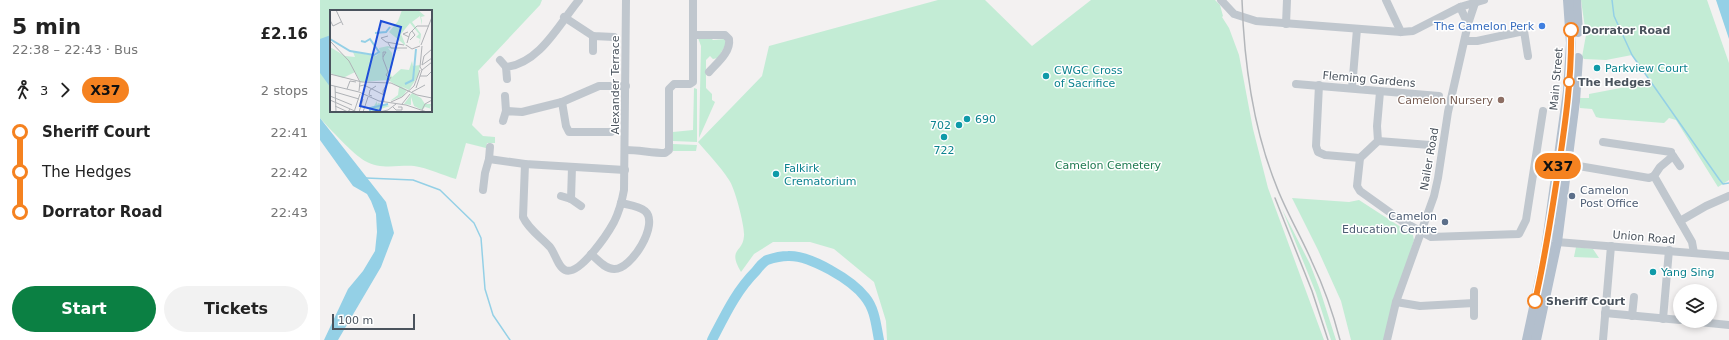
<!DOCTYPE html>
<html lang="en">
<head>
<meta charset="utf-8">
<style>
	:root { --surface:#fff; --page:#f2f2f2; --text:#222; --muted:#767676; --accent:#0b8043 }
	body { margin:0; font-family:"DejaVu Sans",sans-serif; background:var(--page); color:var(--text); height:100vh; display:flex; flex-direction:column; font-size:15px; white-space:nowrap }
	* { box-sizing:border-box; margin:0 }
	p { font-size:13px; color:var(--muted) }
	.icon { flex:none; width:22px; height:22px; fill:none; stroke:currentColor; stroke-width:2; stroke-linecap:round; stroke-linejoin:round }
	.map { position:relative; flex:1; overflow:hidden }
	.drawer { display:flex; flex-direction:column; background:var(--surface); width:320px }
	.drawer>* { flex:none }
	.badge { padding:0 8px; border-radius:13px; font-size:14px; line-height:26px }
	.tools { position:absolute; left:1353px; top:284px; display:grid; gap:8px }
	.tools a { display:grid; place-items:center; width:44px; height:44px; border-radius:50%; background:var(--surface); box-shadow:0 2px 6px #0003; font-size:20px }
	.scale { position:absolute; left:12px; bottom:10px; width:83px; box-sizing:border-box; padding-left:4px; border:2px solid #4a535d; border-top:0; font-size:11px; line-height:14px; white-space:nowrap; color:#4a535d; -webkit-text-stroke:3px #fff; paint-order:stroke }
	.map>.badge { position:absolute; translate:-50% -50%; box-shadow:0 0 0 2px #fff }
	.legs { display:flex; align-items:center; gap:6px; height:44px; padding:0 12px; font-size:13px }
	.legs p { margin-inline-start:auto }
	.summary { display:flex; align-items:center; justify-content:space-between; height:68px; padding:0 12px }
	h1 { font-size:22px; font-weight:600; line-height:30px }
	.action { display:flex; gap:8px; margin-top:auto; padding:8px 12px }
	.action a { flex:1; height:46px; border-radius:24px; background:var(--accent); color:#fff; font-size:16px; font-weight:600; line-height:46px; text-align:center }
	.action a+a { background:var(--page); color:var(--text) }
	ul { padding:0 12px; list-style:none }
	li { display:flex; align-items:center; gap:14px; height:40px; font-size:15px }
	li i { display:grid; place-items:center; width:6px; height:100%; margin:0 5px; background:currentColor }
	li i::after { content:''; width:10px; height:10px; margin:-5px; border:3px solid; border-radius:50%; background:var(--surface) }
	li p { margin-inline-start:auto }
	li:first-child i { background:linear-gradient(#0000 50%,currentColor 0) }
	li:last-child i { background:linear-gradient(currentColor 50%,#0000 0) }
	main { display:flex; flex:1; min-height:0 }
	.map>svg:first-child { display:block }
	.green { fill:#c3ecd5; fill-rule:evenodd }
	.water { fill:#94d0e6 }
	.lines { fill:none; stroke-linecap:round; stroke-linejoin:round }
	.stream { stroke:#94d0e6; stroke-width:1.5 }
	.river { stroke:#94d0e6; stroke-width:10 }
	.minor { stroke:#c0c7ce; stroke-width:8 }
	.major { stroke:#b3bfcd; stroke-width:10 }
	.rail { stroke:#b3b6ba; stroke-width:1.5 }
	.line-1-casing { stroke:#fff; stroke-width:9 }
	.line-1 { stroke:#f58220; stroke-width:6 }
	.shop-dot { fill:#3f7fe0; stroke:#fff; stroke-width:1.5 }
	.stop-1-dot { fill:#fff; stroke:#f58220; stroke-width:2 }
	.culture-dot { fill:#0f9aa8; stroke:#fff; stroke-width:1.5 }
	.education-dot { fill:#8d6e63; stroke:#fff; stroke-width:1.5 }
	.service-dot { fill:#5c6f8a; stroke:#fff; stroke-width:1.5 }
	.labels { text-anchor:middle; stroke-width:3; stroke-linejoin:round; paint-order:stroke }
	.shop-label { font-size:11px; fill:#366cbe; stroke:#fff; text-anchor:end }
	.stop-label { font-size:11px; font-weight:bold; fill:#4a535d; stroke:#fff; text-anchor:start }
	.culture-label { font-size:11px; fill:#0d838f; stroke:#fff; text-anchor:start }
	.street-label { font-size:11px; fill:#4a535d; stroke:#fff }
	.education-label { font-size:11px; fill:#785e54; stroke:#fff; text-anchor:end }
	.park-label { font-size:11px; fill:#1f7a51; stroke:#fff }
	.service-label { font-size:11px; fill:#4e5e75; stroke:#fff; text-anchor:start }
	.inset-river { fill:none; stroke:#94d0e6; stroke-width:2 }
	.inset-road { fill:none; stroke:#afb2b6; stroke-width:1 }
	.view { fill:#1d4ed8; fill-opacity:0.15; stroke:#1d4ed8; stroke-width:2 }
	.inset-edge { fill:none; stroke:#4a535d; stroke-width:2 }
</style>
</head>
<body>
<main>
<section class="drawer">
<div class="summary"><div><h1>5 min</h1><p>22:38 – 22:43 · Bus</p></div><b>£2.16</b></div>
<div class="legs"><svg class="icon" aria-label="walk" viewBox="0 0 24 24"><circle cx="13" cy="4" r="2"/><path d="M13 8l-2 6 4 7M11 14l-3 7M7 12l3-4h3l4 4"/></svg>3<svg class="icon" aria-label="forward" viewBox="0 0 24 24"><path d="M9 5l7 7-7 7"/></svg><b class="badge" style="background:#f58220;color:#111">X37</b><p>2 stops</p></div>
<ul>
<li><i style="color:#f58220"></i><b>Sheriff Court</b><p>22:41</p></li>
<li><i style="color:#f58220"></i><span>The Hedges</span><p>22:42</p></li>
<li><i style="color:#f58220"></i><b>Dorrator Road</b><p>22:43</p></li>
</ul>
<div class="action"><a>Start</a><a>Tickets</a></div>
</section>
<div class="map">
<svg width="1409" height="340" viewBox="0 0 1409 340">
	<rect width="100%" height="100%" fill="#f3f1f1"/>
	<g class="green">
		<path d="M0 0H222L220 5 158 71 160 93 152 125 163 136 175 137V143H167L166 148 146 143 136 179C122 175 108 168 94 166 77 165 61 170 45 161 33 154 10 129 0 118ZM11 11H111V111H11Z"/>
		<path d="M618 0H665L712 46 771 0H895L900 5 903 16 902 17 909 28 919 55 933 129 948 188 1004 340H567L566 321 554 282 514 249 490 242H453L434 254 421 272C407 248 423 253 424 236 425 227 415 188 409 180 400 166 388 154 378 142L442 76 449 46Z"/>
		<path d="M1261 0H1387L1409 63V180L1398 187 1356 120 1349 118 1344 123 1280 118 1276 117 1272 109 1260 108V98H1269V94L1332 82 1312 55 1286 60 1264 59 1262 57 1266 35Z"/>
		<path d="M378 38H391L393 40 405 39 406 44 398 58 393 59 390 56 386 60V88L392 94V100L395 102 379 138 381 46Z"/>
		<path d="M374 88 377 89V142L353 141V132L373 130Z"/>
		<path d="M353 144 377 145 376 151H353Z"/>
		<path d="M972 198 1029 202 1039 200 1093 235 1094 240 1064 340H1031L1021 301 998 250Z"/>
		<path d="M962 209 990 264 1000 290 1016 340H1011L996 293Z"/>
		<path d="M1256 247 1273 249 1279 258 1254 257Z"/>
	</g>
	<g class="water">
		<path d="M1396 0H1409V39Z"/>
		<path d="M11 35V88L0 73V39Z"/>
		<path d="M0 118 66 202 74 233 61 267 18 340H4L28 289 43 271 55 251 57 232 56 214 51 201 47 194 33 186 0 140Z"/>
	</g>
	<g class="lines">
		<g class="stream">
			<path d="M1292 0 1294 16 1312 55 1399 179 1403 184 1409 183"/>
			<path d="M46 178 93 180 120 190 154 223 161 238 165 289 173 315 190 340"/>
		</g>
		<path class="river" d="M392 340C405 315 416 291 436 271 439 267 443 262 447 260 453 258 462 256 468 256 490 255 532 280 545 297 555 309 556 325 559 340"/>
		<g class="minor">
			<path d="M901 0 914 14 936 21 1081 32 1093 31 1140 7 1164 0"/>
			<path d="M1066 0 1081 32"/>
			<path d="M244 17 273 36 294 37"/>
			<path d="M966 24 967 0"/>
			<path d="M1148 24 1156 0"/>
			<path d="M373 35H405L409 39C411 52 397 63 389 72"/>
			<path d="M273 36V51"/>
			<path d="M1145 41H1157L1204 31 1208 56"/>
			<path d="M180 60 186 67"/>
			<path d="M187 79 186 67C220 63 239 24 259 0"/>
			<path d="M976 84 1119 96"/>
			<path d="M999 85 996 146 998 152 1005 155 1040 158 1058 141 1057 126 1060 92"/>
			<path d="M1032 88 1037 29"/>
			<path d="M185 96 186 111"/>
			<path d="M242 102 246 126 249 132H291"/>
			<path d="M183 121 186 111 202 112 242 102 279 86H306"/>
			<path d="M1058 141 1110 145"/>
			<path d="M1283 142 1351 152"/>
			<path d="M306 150C319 150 332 153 345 153L349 150V89L354 84H370L373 82V0"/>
			<path d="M1351 153 1360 166"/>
			<path d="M1353 156 1340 167 1334 176 1372 242 1374 253"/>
			<path d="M1040 158 1037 186 1040 191 1082 221 1111 237 1199 234 1206 220 1223 111"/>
			<path d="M169 159 170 147"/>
			<path d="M205 164 203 217C209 230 221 237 230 247 235 253 238 267 245 270 259 277 288 233 294 222 299 212 302 201 304 190L306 0"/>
			<path d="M1247 164 1329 178 1334 176"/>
			<path d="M163 190 165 173 169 159 205 164 305 170"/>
			<path d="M241 196 251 199 261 206"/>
			<path d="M251 199 252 167"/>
			<path d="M1360 221 1386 206 1409 196"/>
			<path d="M1237 242 1409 256"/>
			<path d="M271 254C278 260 285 269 294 269 311 270 340 224 325 211 319 206 309 205 301 203"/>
			<path d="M1154 291V316"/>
			<path d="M1076 302 1100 306 1154 303"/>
			<path d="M1285 313 1360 320"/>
			<path d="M1312 316 1314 297"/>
			<path d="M1343 319 1349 250"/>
			<path d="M1369 321 1409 325"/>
			<path d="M1067 340 1076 302 1114 196 1118 178 1128 112 1148 24 1140 7"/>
			<path d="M1283 340 1291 246"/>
		</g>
		<g class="major">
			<path d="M1256 0 1258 32"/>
			<path d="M1207 340 1225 256 1248 91 1251 43 1248 0"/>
			<path d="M1216 340 1237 242 1255 101 1258 58"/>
		</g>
		<g class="rail">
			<path d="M922 0C924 61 933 128 956 185 966 212 981 236 992 262 1004 287 1013 313 1020 340"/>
			<path d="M955 198 992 291 1008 340"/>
		</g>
	</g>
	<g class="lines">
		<defs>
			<path id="line-1" d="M1215 301C1225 259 1231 216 1238 172 1245 125 1252 78 1251 30"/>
		</defs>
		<use href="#line-1" class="line-1-casing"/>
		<use href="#line-1" class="line-1"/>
	</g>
	<circle class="shop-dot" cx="1222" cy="26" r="4"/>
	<g class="stop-1-dot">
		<circle cx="1251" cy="30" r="7"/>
		<circle cx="1249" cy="82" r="5"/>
		<circle cx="1215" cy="301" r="7"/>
	</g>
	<g class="culture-dot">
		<circle cx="1277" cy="68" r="4"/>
		<circle cx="726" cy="76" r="4"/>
		<circle cx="647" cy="119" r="4"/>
		<circle cx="639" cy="125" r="4"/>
		<circle cx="624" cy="137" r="4"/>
		<circle cx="456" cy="174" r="4"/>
		<circle cx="1333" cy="272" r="4"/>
	</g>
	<circle class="education-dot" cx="1181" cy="100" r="4"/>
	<g class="service-dot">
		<circle cx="1252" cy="196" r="4"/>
		<circle cx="1125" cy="222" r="4"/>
	</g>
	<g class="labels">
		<g class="shop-label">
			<text x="1214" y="30">The Camelon Perk</text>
		</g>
		<g class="stop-label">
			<text x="1262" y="34">Dorrator Road</text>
			<text x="1258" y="86">The Hedges</text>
			<text x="1226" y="305">Sheriff Court</text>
		</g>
		<g class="culture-label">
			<text x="1285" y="72">Parkview Court</text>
			<text x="734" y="74">CWGC Cross<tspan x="734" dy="13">of Sacrifice</tspan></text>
			<text x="655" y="123">690</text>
			<text x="631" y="129" text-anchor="end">702</text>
			<text x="624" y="154" text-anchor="middle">722</text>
			<text x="464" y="172">Falkirk<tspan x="464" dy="13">Crematorium</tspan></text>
			<text x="1341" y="276">Yang Sing</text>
		</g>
		<g class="street-label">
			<text transform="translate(1049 79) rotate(5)" y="4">Fleming Gardens</text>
			<text transform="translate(1236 79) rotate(-85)" y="4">Main Street</text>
			<text transform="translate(295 85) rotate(-90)" y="4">Alexander Terrace</text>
			<text transform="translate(1109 159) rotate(-80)" y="4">Nailer Road</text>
			<text transform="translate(1324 237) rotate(5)" y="4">Union Road</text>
		</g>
		<g class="education-label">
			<text x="1173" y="104">Camelon Nursery</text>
		</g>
		<g class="park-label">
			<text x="788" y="169">Camelon Cemetery</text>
		</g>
		<g class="service-label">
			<text x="1260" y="194">Camelon<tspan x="1260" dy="13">Post Office</tspan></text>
			<text x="1117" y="220" text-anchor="end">Camelon<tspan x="1117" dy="13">Education Centre</tspan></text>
		</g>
	</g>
	<g transform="translate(10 10)">
		<rect width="102" height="102" fill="#f3f1f1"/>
		<path d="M72 0H88L95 6 91 7 92 11V15L90 6 82 12 91 24 90 32 89 34 90 29 86 27 89 24 80 13 71 24 76 36 59 22 68 11ZM58 36 71 41 58 38 62 43 63 55 58 59 62 67 71 59 79 60 82 51 83 56 90 55 88 66 79 80 71 76 77 80 73 86 60 91 68 85 69 77 58 70 31 72 25 62 13 68 0 63V37L15 46 25 47 23 42 46 46 50 42 49 38ZM82 83 91 88 95 94H101L100 98 102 99 95 97 92 100 84 96 81 87V95L74 94ZM47 91V95L48 93 60 96 41 102 39 98 44 96Z" fill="#c3ecd5"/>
		<path class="inset-river" d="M45 23 56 22 60 17M0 29 20 41 44 45 49 42 40 29 35 32 31 31M75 74 83 70 86 39M40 102V98L58 94"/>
		<path class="inset-road" d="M6 0 13 15M0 10 3 16 11 12M78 22 73 24 79 27M58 26 51 28 56 32 74 35M80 30 85 25 82 21M0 31 19 51 30 72 29 81M58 33 61 38H77M77 33 80 23 87 16H99M76 35 82 39 90 36M91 35 102 7M92 36 90 57 92 60M53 47 56 42H53V49L58 62 56 65 59 68 57 71M92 55 94 46 102 39M92 55 102 48M92 60 102 52M0 64 32 72 61 73 87 85 102 88M90 66H97L102 61M0 75 29 82 49 91 76 95 97 102M5 76 6 102M30 76 34 75 54 85M86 78 92 60M17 79 20 71 26 72M5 82 29 89M82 82 95 75M0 86 22 95M42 86 39 85 40 80 46 76M0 90 27 102M54 92 53 81 61 67M61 92 72 87 84 76 90 60M72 94 80 84M5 96 18 102 20 99M63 97 66 100H72V97H68M92 100 95 94 102 90M24 102 30 84M29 102 33 89M33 102 38 87M49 102 58 100 66 94"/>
		<path class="view" d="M51 11 71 17 50 101 30 96Z"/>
		<rect width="102" height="102" class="inset-edge"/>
	</g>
</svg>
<div class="tools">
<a><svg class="icon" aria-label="layers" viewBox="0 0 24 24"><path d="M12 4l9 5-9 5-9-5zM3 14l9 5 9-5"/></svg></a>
</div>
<div class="scale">100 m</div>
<b class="badge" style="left:1238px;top:166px;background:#f58220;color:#111">X37</b>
</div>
</main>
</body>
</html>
